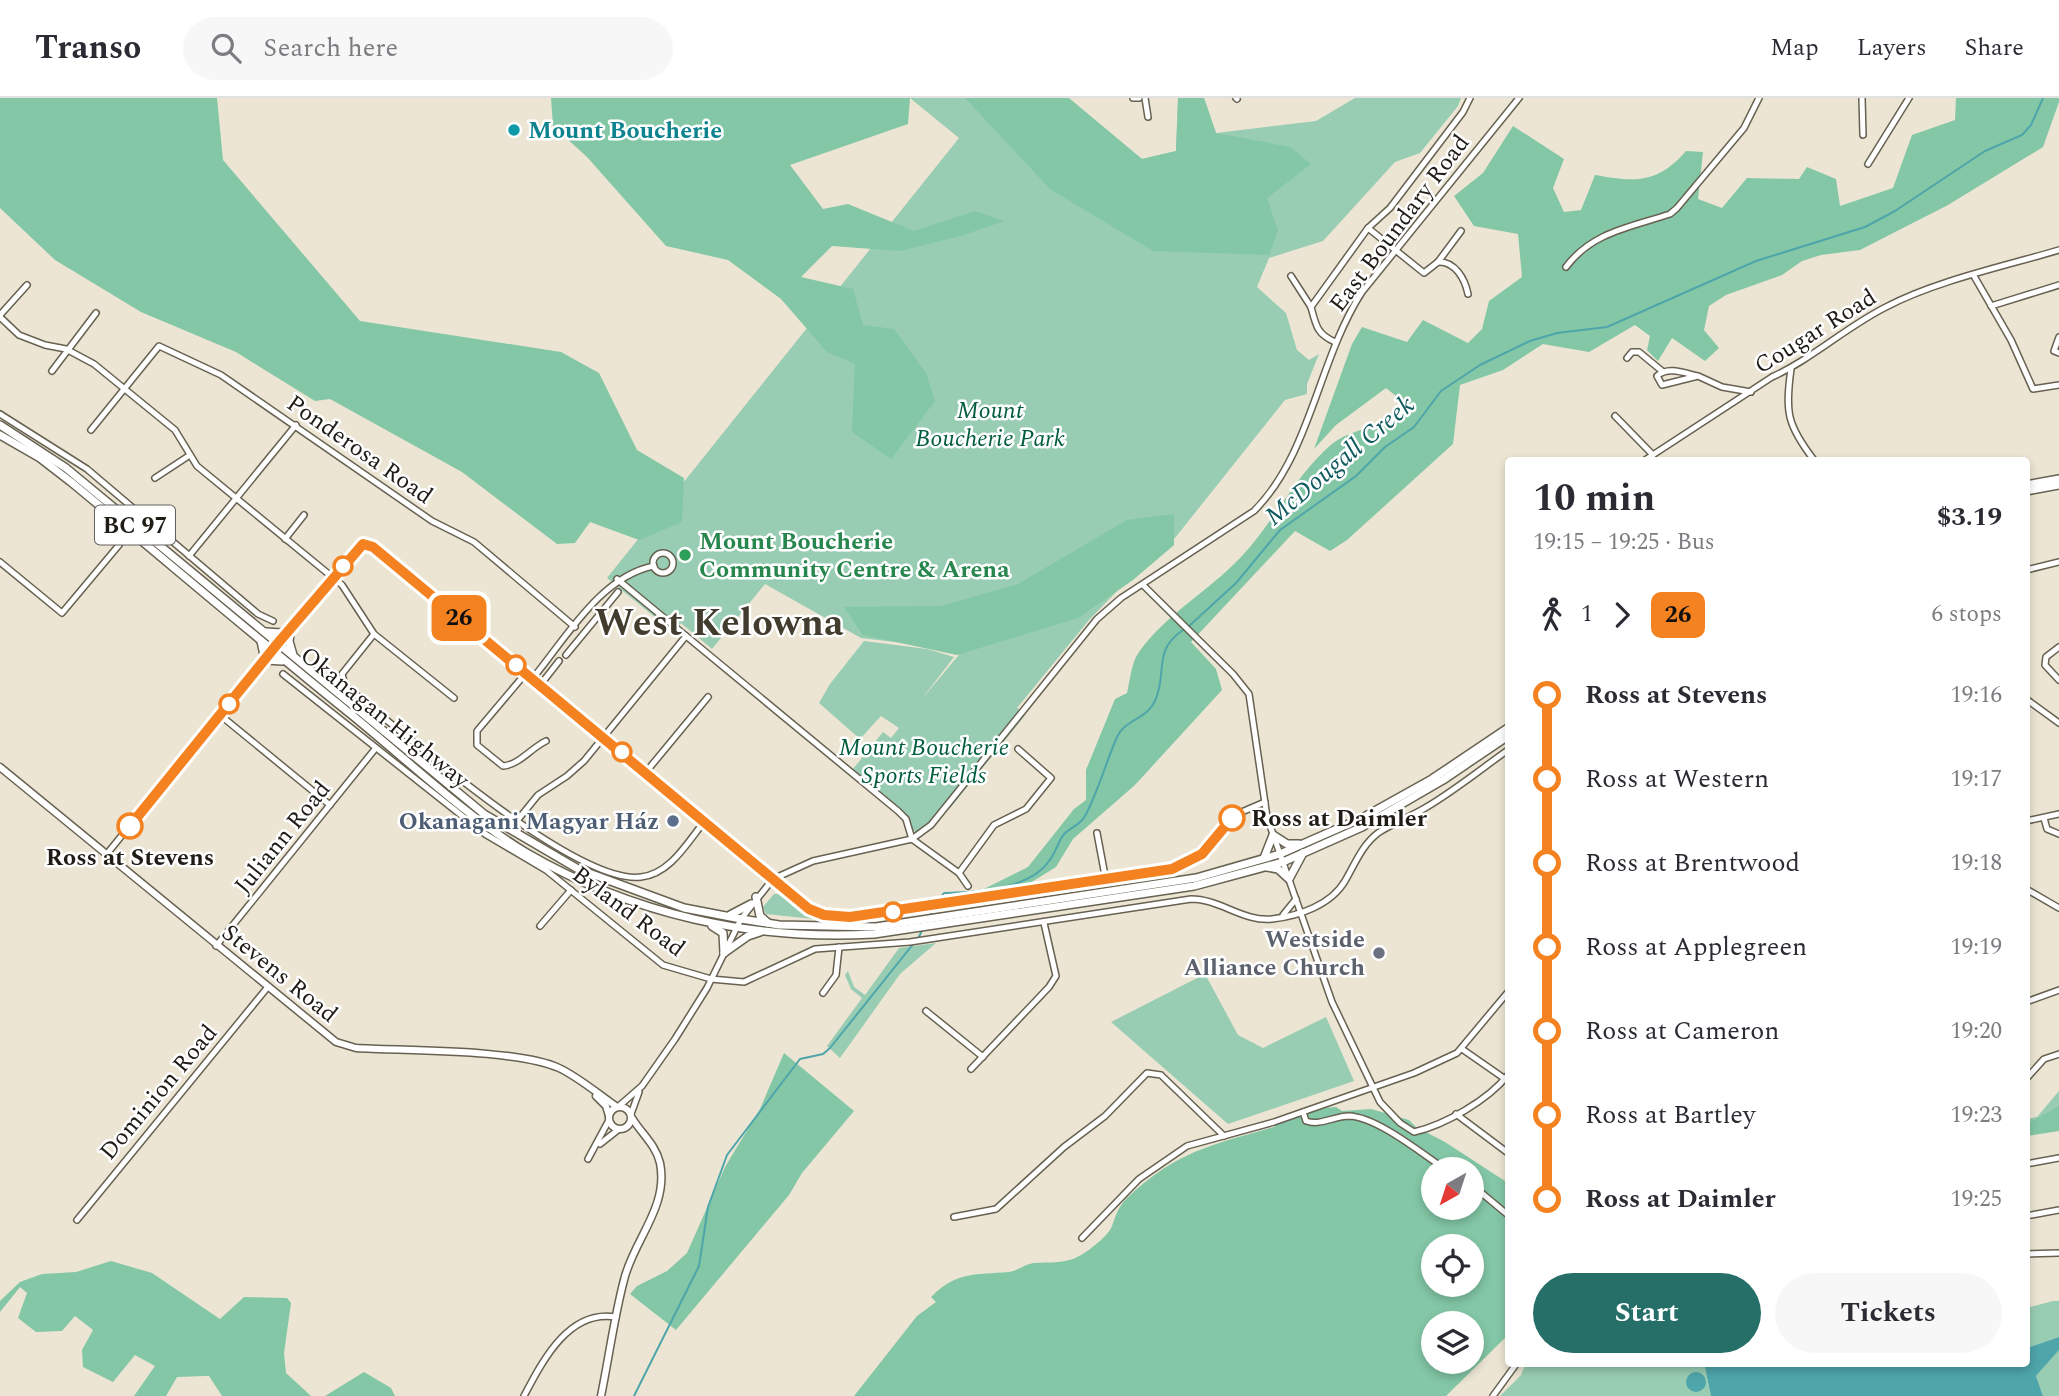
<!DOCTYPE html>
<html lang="en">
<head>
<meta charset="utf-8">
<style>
	:root { --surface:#fff; --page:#f7f7f7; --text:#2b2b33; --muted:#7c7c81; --line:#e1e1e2; --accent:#266f68 }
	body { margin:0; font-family:Spectral,serif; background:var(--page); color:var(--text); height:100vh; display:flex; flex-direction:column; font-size:26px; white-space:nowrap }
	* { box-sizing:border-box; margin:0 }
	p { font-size:23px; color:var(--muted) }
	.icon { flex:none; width:38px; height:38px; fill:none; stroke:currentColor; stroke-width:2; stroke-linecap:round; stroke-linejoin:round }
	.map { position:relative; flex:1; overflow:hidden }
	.sheet { position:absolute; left:1505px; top:359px; width:525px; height:910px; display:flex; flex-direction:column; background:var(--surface); border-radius:7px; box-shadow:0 4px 10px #0003 }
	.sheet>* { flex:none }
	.badge { padding:0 14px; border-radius:10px; font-size:24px; line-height:46px }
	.needle { width:46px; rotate:219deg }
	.buttons { position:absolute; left:1421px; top:1059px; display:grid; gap:14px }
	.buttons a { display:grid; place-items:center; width:63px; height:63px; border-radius:50%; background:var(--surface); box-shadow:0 4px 10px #0003; font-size:35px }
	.map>.badge { position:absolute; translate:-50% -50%; box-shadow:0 0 0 4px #fff }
	.legs { display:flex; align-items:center; gap:10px; height:77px; padding:0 28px; font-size:23px }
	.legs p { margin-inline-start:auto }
	.summary { display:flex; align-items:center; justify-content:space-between; height:119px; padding:0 28px }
	h1 { font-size:38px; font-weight:700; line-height:52px }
	.cta { display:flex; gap:14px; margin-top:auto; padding:14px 28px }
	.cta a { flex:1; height:80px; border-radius:42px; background:var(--accent); color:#fff; font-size:28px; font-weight:700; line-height:80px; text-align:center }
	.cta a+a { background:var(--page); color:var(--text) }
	ul { padding:0 28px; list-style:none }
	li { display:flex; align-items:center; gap:24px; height:84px; font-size:26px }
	li i { display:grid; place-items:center; width:10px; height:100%; margin:0 9px; background:currentColor }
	li i::after { content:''; width:18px; height:18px; margin:-9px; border:5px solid; border-radius:50%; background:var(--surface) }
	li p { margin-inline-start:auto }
	li:first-child i { background:linear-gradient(#0000 50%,currentColor 0) }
	li:last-child i { background:linear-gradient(currentColor 50%,#0000 0) }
	header { display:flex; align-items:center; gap:42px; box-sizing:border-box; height:98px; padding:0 35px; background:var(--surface); border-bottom:2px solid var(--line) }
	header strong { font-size:33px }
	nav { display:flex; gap:38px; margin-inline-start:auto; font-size:24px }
	.search { width:490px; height:63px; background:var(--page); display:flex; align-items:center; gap:18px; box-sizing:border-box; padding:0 24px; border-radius:38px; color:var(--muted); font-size:26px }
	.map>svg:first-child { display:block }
	.green { fill:#98cdb3 }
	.forest { fill:#83c7a6; fill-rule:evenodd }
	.water { fill:#4ea5aa }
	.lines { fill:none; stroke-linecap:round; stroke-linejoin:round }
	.stream { stroke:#4ea5aa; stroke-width:2 }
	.minor-casing { stroke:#676151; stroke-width:8 }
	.major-casing { stroke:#676151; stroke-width:9 }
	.highway-casing { stroke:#676151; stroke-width:10 }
	.minor { stroke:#fff; stroke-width:5 }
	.major { stroke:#fff; stroke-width:6 }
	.highway { stroke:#fff; stroke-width:7 }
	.line-1-casing { stroke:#fff; stroke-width:16 }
	.line-1 { stroke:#f58220; stroke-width:10 }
	.culture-dot { fill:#0f9aa8; stroke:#fff; stroke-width:2.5 }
	.leisure-dot { fill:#2e9e5b; stroke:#fff; stroke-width:2.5 }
	.stop-1-dot { fill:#fff; stroke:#f58220; stroke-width:3.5 }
	.service-dot { fill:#5c6f8a; stroke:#fff; stroke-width:2.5 }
	.worship-dot { fill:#6b7280; stroke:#fff; stroke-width:2.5 }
	.labels { text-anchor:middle; stroke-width:5; stroke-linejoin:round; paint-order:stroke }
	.shield { fill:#fff; stroke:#62605c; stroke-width:2 }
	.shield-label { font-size:23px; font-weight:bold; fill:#1f1c16 }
	.culture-label { font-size:24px; font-weight:bold; fill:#0d838f; stroke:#fff; text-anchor:start }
	.street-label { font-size:24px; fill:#1f1c16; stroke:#fff }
	.park-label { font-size:24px; font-style:italic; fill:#025d3f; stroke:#fff }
	.leisure-label { font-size:24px; font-weight:bold; fill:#27864d; stroke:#fff; text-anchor:start }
	.stop-label { font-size:24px; font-weight:bold; fill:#1f1c16; stroke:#fff; text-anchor:start }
	.service-label { font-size:24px; font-weight:bold; fill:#4e5e75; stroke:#fff; text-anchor:end }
	.worship-label { font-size:24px; font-weight:bold; fill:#5b616d; stroke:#fff; text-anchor:end }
	.water-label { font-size:26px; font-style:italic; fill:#0e5a5e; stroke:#fff }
	.town-label { font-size:38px; font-weight:bold; fill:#423c2e; stroke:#fff }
</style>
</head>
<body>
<header>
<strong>Transo</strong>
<div class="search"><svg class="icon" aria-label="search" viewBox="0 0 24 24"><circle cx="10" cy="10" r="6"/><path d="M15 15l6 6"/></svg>Search here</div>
<nav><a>Map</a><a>Layers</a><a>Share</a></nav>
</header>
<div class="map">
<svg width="2059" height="1298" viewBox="0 0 2059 1298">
	<rect width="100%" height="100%" fill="#ece5d3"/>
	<g class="green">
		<path d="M910 0H1063L1142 61 1176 53 1178 0H1204L1216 35 1316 23 1355 0H1461L1458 8 1420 55 1395 64 1323 143 1269 160 1257 189 1286 215 1297 252 1309 262 1319 256 1307 286V296L1285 302 1163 455 1121 489 1089 522 1017 610 1026 616 951 709 917 736 882 696 853 671 883 634 891 640 899 630 881 618 860 641 819 605 830 586 864 543 927 551 954 559 921 602 963 552 861 540 765 486 712 551 681 525 673 534 607 480 959 40Z"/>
		<path d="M779 796 814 821 766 816 763 809 774 796Z"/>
		<path d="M936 845 900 876 840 960 827 948 862 900 851 891 845 877 848 873 854 889 865 897 899 850Z"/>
		<path d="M1205 876 1238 937 1263 950 1326 919 1354 983 1228 1026 1111 924Z"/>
		<path d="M2059 993V1028L2027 1035V1021L2037 1019Z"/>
		<path d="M2053 1203H2059V1239L2027 1250 2026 1210Z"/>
		<path d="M2059 1252V1298H2043L2036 1278Z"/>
		<path d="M1526 1265H1704L1711 1298H1500L1521 1277Z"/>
	</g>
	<g class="forest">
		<path d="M0 0H217L223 62 360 223 561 254 599 275 637 352 684 380 682 424 639 442 590 424 575 445 557 446 462 374 330 301 315 303 236 254 141 214 55 162 0 110Z"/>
		<path d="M551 0H910L908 26 790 67 823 111 848 106 914 133 975 113 1004 123 961 138 899 153 832 148 801 179 853 191 863 227 894 231 926 275 935 303 891 361 852 334 855 266 827 254 781 201 728 162 666 148 587 59 553 28Z"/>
		<path d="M965 0H1069L1142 61 1176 53 1178 0H1204L1216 35 1290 49 1311 66 1267 100 1278 133 1269 157 1153 153 1050 91Z"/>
		<path d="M1956 0H2059V4L2043 49 1948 107 1860 152 1821 157 1802 163 1782 177 1726 197 1709 208 1704 232 1719 250 1705 263 1672 240 1658 263 1647 252 1650 238 1635 227 1589 254 1543 246 1503 272 1460 287 1453 346 1347 442 1330 453 1295 433 1191 544 1216 571 1222 592 1135 687 1073 741 1056 769 1022 790 974 796 1028 769 1074 711 1086 702V672L1115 601 1127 595C1130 583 1131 565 1139 554 1166 516 1209 493 1241 459 1273 425 1297 375 1332 346 1352 330 1380 331 1399 314L1401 302 1386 290 1336 327 1314 351 1352 246 1362 229 1407 244 1423 222 1468 245 1482 231 1489 203 1522 179 1518 136 1474 128 1454 98 1483 75 1513 28 1564 61 1553 90 1564 114 1581 112 1595 77C1636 84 1657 86 1686 53L1703 54 1698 101 1722 110 1747 80 1799 81 1807 69 1836 81 1840 108 1893 90 1912 37 1955 22Z"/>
		<path d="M1174 416V447L1133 482 1078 520 957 557 863 537 844 509 942 508 1018 486 1127 422Z"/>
		<path d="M784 955 854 1013 802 1075 789 1097 676 1232 630 1196 637 1188 667 1173 687 1155 725 1069 760 1011Z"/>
		<path d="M2059 1008V1033L2027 1038V1026Z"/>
		<path d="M1336 1009 1342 1013 1371 1011 1409 1022 1416 1029 1445 1044 1508 1085V1237L1446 1298H854L917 1218 936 1204 931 1199C957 1173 975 1177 1009 1174 1017 1173 1025 1166 1034 1165 1050 1164 1066 1166 1081 1157 1090 1152 1109 1137 1112 1128 1116 1117 1118 1109 1127 1100 1177 1053 1212 1047 1274 1029 1286 1015 1318 1010 1336 1009ZM1433 1071H1472V1110H1433ZM1433 1148H1472V1186H1433ZM1433 1225H1472V1264H1433Z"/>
		<path d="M111 1163 152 1175 220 1221 244 1199 287 1200 291 1205 284 1255 286 1275 311 1298H222L209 1278H205L177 1279 166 1298H134L155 1268 135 1257 113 1284 83 1269 82 1252 93 1232 75 1218 62 1233 36 1234 18 1220 27 1195 20 1189 0 1214V1203L20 1184 42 1176 76 1174Z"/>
		<path d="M364 1274 391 1290 395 1298H325Z"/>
	</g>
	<g class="water">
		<path d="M2059 1239V1252L2036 1278 2043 1298H1711L1704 1265H2026L2027 1250Z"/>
		<circle cx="1696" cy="1284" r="10"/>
	</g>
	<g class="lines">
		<g class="stream">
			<path d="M1188 529 1236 485 1280 432 1356 378 1385 349 1414 329 1441 293 1480 267 1530 243 1557 235 1607 229 1756 163 1865 129 1895 113 1985 53 2022 37 2031 27 2043 0"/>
			<path d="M937 804 944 795C976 794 1029 792 1049 763 1055 756 1057 747 1062 739 1067 730 1079 729 1085 718 1098 694 1106 664 1117 639 1124 622 1147 621 1155 603 1168 574 1152 553 1183 532"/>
			<path d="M929 819 934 808"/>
			<path d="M918 841 923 830"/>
			<path d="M634 1298 699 1168 708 1109 727 1057 800 961 823 956 830 950 914 845"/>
		</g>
		<defs>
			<g id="minor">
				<path d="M1133 0H1139"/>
				<path d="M1145 0 1148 19"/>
				<path d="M1236 0 1237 1"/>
				<path d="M1862 0 1863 37"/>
				<path d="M1868 66 1909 0"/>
				<path d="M1461 133 1438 164 1424 175 1368 130 1390 110 1463 14 1470 0"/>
				<path d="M1438 164C1455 163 1465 181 1468 196"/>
				<path d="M1566 169C1592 134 1631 129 1670 116L1677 110 1744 30 1759 0"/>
				<path d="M1291 178 1311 209"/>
				<path d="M1974 178 2011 242 2033 291 2059 287"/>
				<path d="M1991 208 2059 187"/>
				<path d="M0 217 27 187"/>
				<path d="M0 219 19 237 45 247 66 251 94 266 175 332 197 368 342 487 374 536 454 600"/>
				<path d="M2059 239 2054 253 2059 255"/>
				<path d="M1335 244C1317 236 1316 228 1311 209L1368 130"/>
				<path d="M1627 260 1632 254H1639L1662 273"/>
				<path d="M1791 271C1785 314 1787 327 1814 362"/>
				<path d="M52 273 96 215"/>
				<path d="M1698 278C1684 275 1668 268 1657 278L1662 287 1698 278 1722 289 1751 294"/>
				<path d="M0 316 87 371 258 516 273 523"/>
				<path d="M1615 318 1653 357"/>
				<path d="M91 332 159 248 221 277 432 423 474 444 575 529"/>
				<path d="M1645 362 1772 279C1812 261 1846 229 1886 209 1935 183 2005 168 2059 152"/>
				<path d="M155 380 190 357"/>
				<path d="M285 441 304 417"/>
				<circle cx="663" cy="465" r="10"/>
				<path d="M189 458 296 327"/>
				<path d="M0 464 62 515 119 447"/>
				<path d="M2026 472 2059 464"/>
				<path d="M617 481 898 713 906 721 912 741"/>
				<path d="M1143 487 1233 576 1249 596 1267 719 1332 904 1380 1004 1400 1025 1414 1034C1445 1027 1488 1002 1508 977"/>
				<path d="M374 536 342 576 345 588C399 631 576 788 641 779 670 776 687 745 704 724"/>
				<path d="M2059 549 2046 559 2045 567 2059 582"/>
				<path d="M566 557 618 494"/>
				<path d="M526 575 477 633V647L503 668C519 667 531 650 546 643"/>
				<path d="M283 576 485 736 546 772 663 867 711 881 744 884 815 851 910 844 1191 801C1220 801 1243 824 1272 821 1299 818 1331 807 1345 783 1355 766 1362 747 1378 735 1393 725 1410 719 1425 710 1454 693 1481 671 1508 652"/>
				<path d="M533 580C566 540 601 478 654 468"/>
				<path d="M541 586 559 563"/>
				<path d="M2026 601 2059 625"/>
				<path d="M220 617 330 707"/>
				<path d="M646 674 708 599"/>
				<path d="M2044 720 2047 731 2059 736"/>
				<path d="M2026 723 2059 716"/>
				<path d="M516 724 538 697 567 678 584 663 686 538"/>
				<path d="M1097 735 1106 783"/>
				<path d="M912 741 959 775 994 727 1026 711 1051 680 1018 651"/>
				<path d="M106 757 278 545 363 446 373 449 809 811 824 817 850 819 1172 771 1202 756 1237 716 1265 704"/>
				<path d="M959 775 968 788"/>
				<path d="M2026 791 2059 810"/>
				<path d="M1283 817 1296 801"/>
				<path d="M540 828 571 792"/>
				<path d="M216 848 375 651"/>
				<path d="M823 895 836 877 839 849"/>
				<path d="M2026 904 2059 892"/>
				<path d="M926 913 983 959"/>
				<path d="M1462 951 1508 983"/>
				<path d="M971 971 1049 889 1056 878 1044 825"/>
				<path d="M2026 981 2044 961 2059 956"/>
				<path d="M619 1008 642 988 675 941 707 890 741 821 773 781 813 763 912 741 931 727 1097 521 1121 500 1254 413C1311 356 1318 262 1362 194L1519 0"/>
				<path d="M1303 1014 1306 1023C1321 1028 1334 1018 1349 1018 1377 1019 1421 1055 1445 1071"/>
				<path d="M631 1016 639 994"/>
				<path d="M1456 1016 1508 1055"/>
				<path d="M600 1046 619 1031"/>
				<path d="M588 1061 609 1022"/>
				<path d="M2026 1066 2059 1060"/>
				<path d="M1472 1087 1508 1117"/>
				<path d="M2026 1118 2059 1112"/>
				<path d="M954 1119 996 1111 1064 1049 1105 1018 1147 975 1161 977 1224 1038"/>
				<path d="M77 1122 267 890"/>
				<path d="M1082 1140 1139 1081 1187 1048 1274 1024 1414 975 1457 955 1508 894"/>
				<path d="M2026 1156 2059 1155"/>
				<path d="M524 1298C543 1262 569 1211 616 1219"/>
				<path d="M1493 1298 1517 1265"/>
			</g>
			<g id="major">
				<path d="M0 669 336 944 356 950C406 953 517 951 559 970 580 980 598 996 617 1009"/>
				<path d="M596 998 606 1008 609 1018"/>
				<circle cx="620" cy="1020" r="11"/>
				<path d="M601 1298C609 1259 614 1220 624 1182 633 1143 669 1109 660 1065 656 1047 641 1035 632 1020"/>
			</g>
			<g id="highway">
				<path d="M0 327 66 370 484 716 578 771 684 810 741 821 779 827 876 829 1196 780 1280 756 1362 720 1432 681 1508 630"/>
				<path d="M0 337 40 360 71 384C163 460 254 538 347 613 403 658 464 717 525 754 631 816 752 843 874 836L1194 788 1283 764 1362 729 1443 682 1508 638"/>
				<path d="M2026 387 2059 381"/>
				<path d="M2026 393 2059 387"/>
				<path d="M291 530 289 543 293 557"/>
				<path d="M266 534 281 535 291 530"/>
				<path d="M261 543 265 562 282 563"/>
				<path d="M1264 760 1273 737 1287 746H1299"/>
				<path d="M1267 769 1278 771 1289 781 1303 755"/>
				<path d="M756 799 760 818 768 825"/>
				<path d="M730 817 751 806"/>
				<path d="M712 828 723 835 724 855"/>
				<path d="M724 855 748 838 760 834"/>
			</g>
		</defs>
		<use href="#minor" class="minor-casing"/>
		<use href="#major" class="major-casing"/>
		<use href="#highway" class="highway-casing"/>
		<use href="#minor" class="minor"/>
		<use href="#major" class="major"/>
		<use href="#highway" class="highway"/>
	</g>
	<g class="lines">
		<defs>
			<path id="line-1" d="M130 728 278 545 363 446 373 449 809 811 824 817 850 819 1172 771 1202 756 1232 720"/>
		</defs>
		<use href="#line-1" class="line-1-casing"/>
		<use href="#line-1" class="line-1"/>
	</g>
	<circle class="culture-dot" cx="514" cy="32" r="7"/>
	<circle class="leisure-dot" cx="685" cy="457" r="7"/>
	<g class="stop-1-dot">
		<circle cx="343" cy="468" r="9"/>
		<circle cx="516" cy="567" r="9"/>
		<circle cx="229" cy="606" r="9"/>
		<circle cx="622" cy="654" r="9"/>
		<circle cx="1232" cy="720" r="12"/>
		<circle cx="130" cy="728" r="12"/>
		<circle cx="893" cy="814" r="9"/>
	</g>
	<circle class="service-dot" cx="673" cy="723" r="7"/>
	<circle class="worship-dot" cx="1379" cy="855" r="7"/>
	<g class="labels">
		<rect class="shield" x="95" y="407.5" width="80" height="39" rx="5"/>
		<g class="shield-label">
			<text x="135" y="435">BC 97</text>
		</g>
		<g class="culture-label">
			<text x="528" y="40">Mount Boucherie</text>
		</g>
		<g class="street-label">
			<text transform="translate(1399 125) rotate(-53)" y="8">East Boundary Road</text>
			<text transform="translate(1815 233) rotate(-32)" y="8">Cougar Road</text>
			<text transform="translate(360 351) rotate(35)" y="8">Ponderosa Road</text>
			<text transform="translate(385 619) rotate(39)" y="8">Okanagan Highway</text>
			<text transform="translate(282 739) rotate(-51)" y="8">Juliann Road</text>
			<text transform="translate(629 813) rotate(37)" y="8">Byland Road</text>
			<text transform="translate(280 875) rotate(39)" y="8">Stevens Road</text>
			<text transform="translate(158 994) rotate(-50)" y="8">Dominion Road</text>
		</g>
		<g class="park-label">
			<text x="990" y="320">Mount<tspan x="990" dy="28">Boucherie Park</tspan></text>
			<text x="924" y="657">Mount Boucherie<tspan x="924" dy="28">Sports Fields</tspan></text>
		</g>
		<g class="leisure-label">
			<text x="699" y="451">Mount Boucherie<tspan x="699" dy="28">Community Centre &amp; Arena</tspan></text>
		</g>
		<g class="stop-label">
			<text x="1251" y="728">Ross at Daimler</text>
			<text x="130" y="767" text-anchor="middle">Ross at Stevens</text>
		</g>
		<g class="service-label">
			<text x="659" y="731">Okanagani Magyar Ház</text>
		</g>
		<g class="worship-label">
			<text x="1365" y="849">Westside<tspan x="1365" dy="28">Alliance Church</tspan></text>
		</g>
		<g class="water-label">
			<text transform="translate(1339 362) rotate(-40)" y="9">McDougall Creek</text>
		</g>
		<g class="town-label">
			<text x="719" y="537">West Kelowna</text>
		</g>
	</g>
</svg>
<div class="buttons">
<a><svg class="needle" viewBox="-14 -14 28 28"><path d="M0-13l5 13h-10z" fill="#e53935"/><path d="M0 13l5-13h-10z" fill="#7c7c81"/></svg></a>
<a><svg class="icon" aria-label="locate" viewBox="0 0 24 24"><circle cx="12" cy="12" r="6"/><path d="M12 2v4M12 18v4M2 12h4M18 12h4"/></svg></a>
<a><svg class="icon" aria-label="layers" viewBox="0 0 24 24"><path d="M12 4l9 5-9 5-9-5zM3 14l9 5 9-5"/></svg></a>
</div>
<b class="badge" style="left:459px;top:520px;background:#f58220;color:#111">26</b>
<section class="sheet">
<div class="summary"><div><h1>10 min</h1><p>19:15 – 19:25 · Bus</p></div><b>$3.19</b></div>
<div class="legs"><svg class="icon" aria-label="walk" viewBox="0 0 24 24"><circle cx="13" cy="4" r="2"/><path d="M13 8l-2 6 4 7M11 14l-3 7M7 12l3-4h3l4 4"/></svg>1<svg class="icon" aria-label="forward" viewBox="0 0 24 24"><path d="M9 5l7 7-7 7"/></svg><b class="badge" style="background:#f58220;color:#111">26</b><p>6 stops</p></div>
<ul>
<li><i style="color:#f58220"></i><b>Ross at Stevens</b><p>19:16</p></li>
<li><i style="color:#f58220"></i><span>Ross at Western</span><p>19:17</p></li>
<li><i style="color:#f58220"></i><span>Ross at Brentwood</span><p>19:18</p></li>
<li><i style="color:#f58220"></i><span>Ross at Applegreen</span><p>19:19</p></li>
<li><i style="color:#f58220"></i><span>Ross at Cameron</span><p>19:20</p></li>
<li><i style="color:#f58220"></i><span>Ross at Bartley</span><p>19:23</p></li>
<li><i style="color:#f58220"></i><b>Ross at Daimler</b><p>19:25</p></li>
</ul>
<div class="cta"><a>Start</a><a>Tickets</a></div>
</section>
</div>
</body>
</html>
